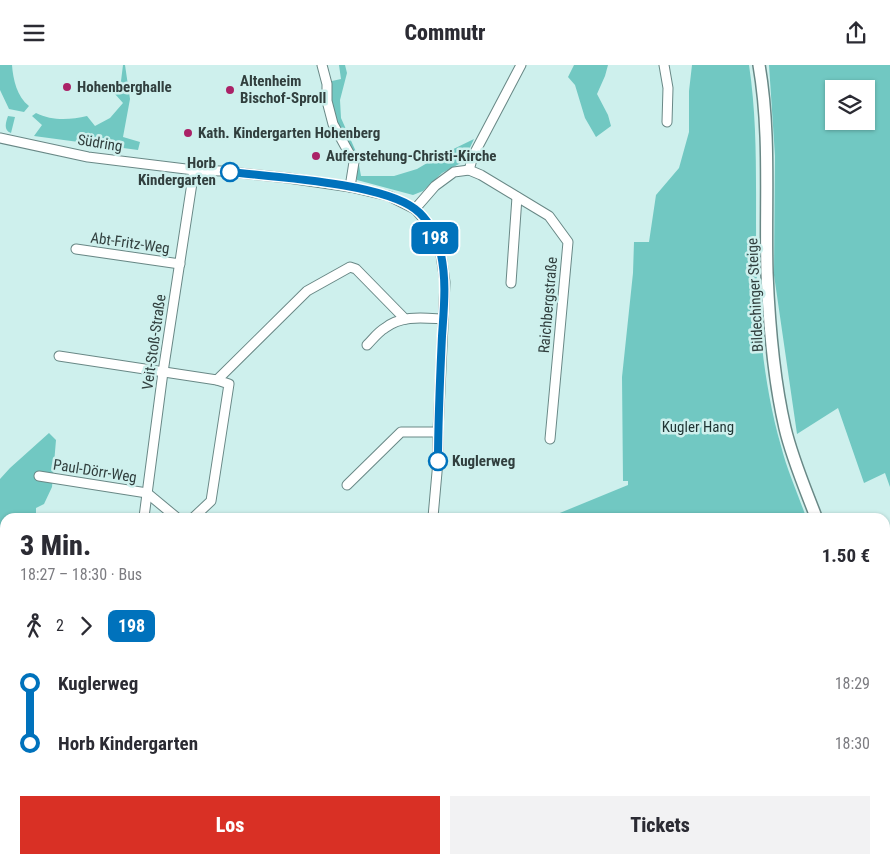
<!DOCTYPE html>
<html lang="de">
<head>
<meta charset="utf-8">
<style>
	:root { --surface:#fff; --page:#f2f2f3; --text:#2b2b33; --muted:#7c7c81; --accent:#d93025 }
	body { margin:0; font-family:"Roboto Condensed",sans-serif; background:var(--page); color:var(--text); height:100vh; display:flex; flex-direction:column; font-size:19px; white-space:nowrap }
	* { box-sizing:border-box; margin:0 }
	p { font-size:16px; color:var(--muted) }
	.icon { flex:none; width:28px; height:28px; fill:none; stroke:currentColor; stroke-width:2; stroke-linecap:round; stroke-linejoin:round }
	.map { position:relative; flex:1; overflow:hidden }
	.sheet { position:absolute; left:0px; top:448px; width:890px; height:351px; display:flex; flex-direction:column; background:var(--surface); border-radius:15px 15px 0 0; box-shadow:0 1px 4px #0004 }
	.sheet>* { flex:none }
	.badge { padding:0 10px; border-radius:8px; font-size:18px; line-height:32px }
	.controls { position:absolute; left:825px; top:15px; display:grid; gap:10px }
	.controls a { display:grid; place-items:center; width:50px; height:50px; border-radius:0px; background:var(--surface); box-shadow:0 1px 4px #0004; font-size:25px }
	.map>.badge { position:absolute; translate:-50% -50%; box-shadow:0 0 0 2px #fff }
	.legs { display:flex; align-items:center; gap:8px; height:55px; padding:0 20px; font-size:16px }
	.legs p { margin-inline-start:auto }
	.headline { display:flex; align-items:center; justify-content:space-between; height:85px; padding:0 20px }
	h1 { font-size:28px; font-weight:800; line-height:38px }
	.primary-button { display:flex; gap:10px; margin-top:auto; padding:10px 20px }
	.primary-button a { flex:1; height:58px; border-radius:0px; background:var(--accent); color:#fff; font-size:20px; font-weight:800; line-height:58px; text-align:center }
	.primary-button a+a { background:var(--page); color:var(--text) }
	ul { padding:0 20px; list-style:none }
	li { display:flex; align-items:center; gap:18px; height:60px; font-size:19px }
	li i { display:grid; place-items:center; width:8px; height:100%; margin:0 6px; background:currentColor }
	li i::after { content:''; width:12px; height:12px; margin:-6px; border:4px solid; border-radius:50%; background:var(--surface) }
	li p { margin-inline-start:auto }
	li:first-child i { background:linear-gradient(#0000 50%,currentColor 0) }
	li:last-child i { background:linear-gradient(currentColor 50%,#0000 0) }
	header { display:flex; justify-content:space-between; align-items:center; height:65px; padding:0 20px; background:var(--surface); font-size:22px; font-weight:800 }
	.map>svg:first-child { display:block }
	.green { fill:#71c8c2; fill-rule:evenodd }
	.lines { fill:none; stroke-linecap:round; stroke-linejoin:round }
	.street-casing { stroke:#698886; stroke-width:11 }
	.secondary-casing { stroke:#698886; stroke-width:14 }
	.street { stroke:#fff; stroke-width:9 }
	.secondary { stroke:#fff; stroke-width:11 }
	.line-1-casing { stroke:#fff; stroke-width:11 }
	.line-1 { stroke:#0072bc; stroke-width:8 }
	.poi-dot { fill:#aa2267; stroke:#cef0ed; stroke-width:2 }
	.stop-1-dot { fill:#fff; stroke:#0072bc; stroke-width:2.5 }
	.labels { text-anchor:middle; stroke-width:5; stroke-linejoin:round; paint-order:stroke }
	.poi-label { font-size:15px; font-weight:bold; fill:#313f3e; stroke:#cef0ed; text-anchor:start }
	.street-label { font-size:15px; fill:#313f3e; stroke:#cef0ed }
	.stop-label { font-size:15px; font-weight:bold; fill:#313f3e; stroke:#cef0ed; text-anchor:end }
	.park-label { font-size:15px; fill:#1f3433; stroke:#cef0ed }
</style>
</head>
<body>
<header><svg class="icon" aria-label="menu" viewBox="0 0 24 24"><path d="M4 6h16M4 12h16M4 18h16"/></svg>Commutr<svg class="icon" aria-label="share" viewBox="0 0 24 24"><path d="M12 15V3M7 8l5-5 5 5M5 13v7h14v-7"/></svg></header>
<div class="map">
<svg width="890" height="798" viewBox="0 0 890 798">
	<rect width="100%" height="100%" fill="#cef0ed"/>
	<g class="green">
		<path d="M0 0H12C13 14 17 32 29 41L24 47 9 44 0 25Z"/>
		<path d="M123 0H125L130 34 123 72 140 77 138 85 34 71 42 60 32 51 36 48C52 56 70 55 87 51L95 61 110 53 123 38 115 29 121 16Z"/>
		<path d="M339 0H345L347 8 340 35 341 53 357 89 361 111H394L417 104 439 91 474 74 464 95 459 99 442 108 423 126 413 130 357 115 355 90 336 57 332 39 331 20 332 16 341 14Z"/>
		<path d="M574 0H608L605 11 597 29 608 50 611 61 596 72 585 53 575 20 568 12Z"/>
		<path d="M692 0H749C760 73 754 146 757 220 760 274 766 329 781 381 787 405 798 429 806 452H550L628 420V416H623L622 312 633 208 634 177H649L656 130 679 103 689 67V26Z"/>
		<path d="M769 0H890V422L885 408 864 418 838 343 797 369 774 210 775 91ZM834 24H866V56H834Z"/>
		<path d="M8 51 15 52 11 68C3 65 6 57 8 51Z"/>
		<path d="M49 368 56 375 52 422 44 439 36 443V451L31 452H5V468L2 473H0V414L10 403Z"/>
		<path d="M885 578 890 581V785L885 788Z"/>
		<path d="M273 794H873L865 798H271L274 797Z"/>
	</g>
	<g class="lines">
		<defs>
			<g id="street">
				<path d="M322 0 327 19V36L333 59 354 97 350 122"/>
				<path d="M664 0 668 23 667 57"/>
				<path d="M0 73 88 92 194 105 221 106 288 113 350 122 389 131 415 144 429 160 440 183 445 217 438 367V396L433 452"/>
				<path d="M469 105 481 110 549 151 568 177 550 374"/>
				<path d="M415 144 435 121 454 107 469 105 473 91 521 0"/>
				<path d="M76 184 180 199"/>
				<path d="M511 218 517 132"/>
				<path d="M367 280C373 274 378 267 385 263 402 250 423 253 443 254"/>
				<path d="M59 291 217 315"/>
				<path d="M39 411 147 428 176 452"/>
				<path d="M347 420 401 367H438"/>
				<path d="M144 452 163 307 194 105"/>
				<path d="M194 452 211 436 229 319 217 315 307 226 350 202 356 204 405 254"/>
				<path d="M0 508 5 521"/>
				<path d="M0 542 5 540"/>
				<path d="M0 646 5 644"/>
				<path d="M0 751 5 749"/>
				<path d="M20 798 31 794"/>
			</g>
			<g id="secondary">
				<path d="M759 0C771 69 765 139 767 208 769 257 774 316 785 363 792 393 805 423 816 452"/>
				<path d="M885 564 890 569"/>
			</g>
		</defs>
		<use href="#street" class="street-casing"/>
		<use href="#secondary" class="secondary-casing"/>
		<use href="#street" class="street"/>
		<use href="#secondary" class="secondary"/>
	</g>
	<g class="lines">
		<defs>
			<path id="line-1" d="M230 107C275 112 381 118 415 144 427 153 437 170 440 185 447 214 444 242 442 271 440 313 438 355 438 396"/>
		</defs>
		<use href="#line-1" class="line-1-casing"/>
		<use href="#line-1" class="line-1"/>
	</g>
	<g class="poi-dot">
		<circle cx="67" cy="22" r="5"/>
		<circle cx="230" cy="25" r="5"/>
		<circle cx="188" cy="68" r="5"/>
		<circle cx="316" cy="91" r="5"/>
	</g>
	<g class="stop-1-dot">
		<circle cx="230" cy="107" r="9"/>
		<circle cx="438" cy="396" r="9"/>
	</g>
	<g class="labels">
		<g class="poi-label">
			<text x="240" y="21">Altenheim<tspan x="240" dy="17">Bischof-Sproll</tspan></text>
			<text x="77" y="27">Hohenberghalle</text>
			<text x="198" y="73">Kath. Kindergarten Hohenberg</text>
			<text x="326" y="96">Auferstehung-Christi-Kirche</text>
		</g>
		<g class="street-label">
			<text transform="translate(100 78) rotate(9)" y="5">Südring</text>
			<text transform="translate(130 178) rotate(8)" y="5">Abt-Fritz-Weg</text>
			<text transform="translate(755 230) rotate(-93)" y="5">Bildechinger Steige</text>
			<text transform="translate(548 240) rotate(-85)" y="5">Raichbergstraße</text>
			<text transform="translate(154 277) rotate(-82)" y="5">Veit-Stoß-Straße</text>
			<text transform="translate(95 406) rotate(9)" y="5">Paul-Dörr-Weg</text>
		</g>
		<g class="stop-label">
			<text x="216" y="103">Horb<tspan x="216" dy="17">Kindergarten</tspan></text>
			<text x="452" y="401" text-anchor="start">Kuglerweg</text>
		</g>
		<g class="park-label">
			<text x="698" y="367">Kugler Hang</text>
		</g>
	</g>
</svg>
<div class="controls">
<a><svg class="icon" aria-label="layers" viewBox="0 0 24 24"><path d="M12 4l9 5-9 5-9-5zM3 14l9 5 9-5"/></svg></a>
</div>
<b class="badge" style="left:435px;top:173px;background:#0072bc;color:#fff">198</b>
<section class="sheet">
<div class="headline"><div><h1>3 Min.</h1><p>18:27 – 18:30 · Bus</p></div><b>1.50 €</b></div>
<div class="legs"><svg class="icon" aria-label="walk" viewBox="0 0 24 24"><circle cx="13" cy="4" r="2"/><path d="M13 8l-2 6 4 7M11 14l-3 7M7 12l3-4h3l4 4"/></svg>2<svg class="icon" aria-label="forward" viewBox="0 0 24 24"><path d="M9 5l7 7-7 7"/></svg><b class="badge" style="background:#0072bc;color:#fff">198</b></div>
<ul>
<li><i style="color:#0072bc"></i><b>Kuglerweg</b><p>18:29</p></li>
<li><i style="color:#0072bc"></i><b>Horb Kindergarten</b><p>18:30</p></li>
</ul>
<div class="primary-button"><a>Los</a><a>Tickets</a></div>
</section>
</div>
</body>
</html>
